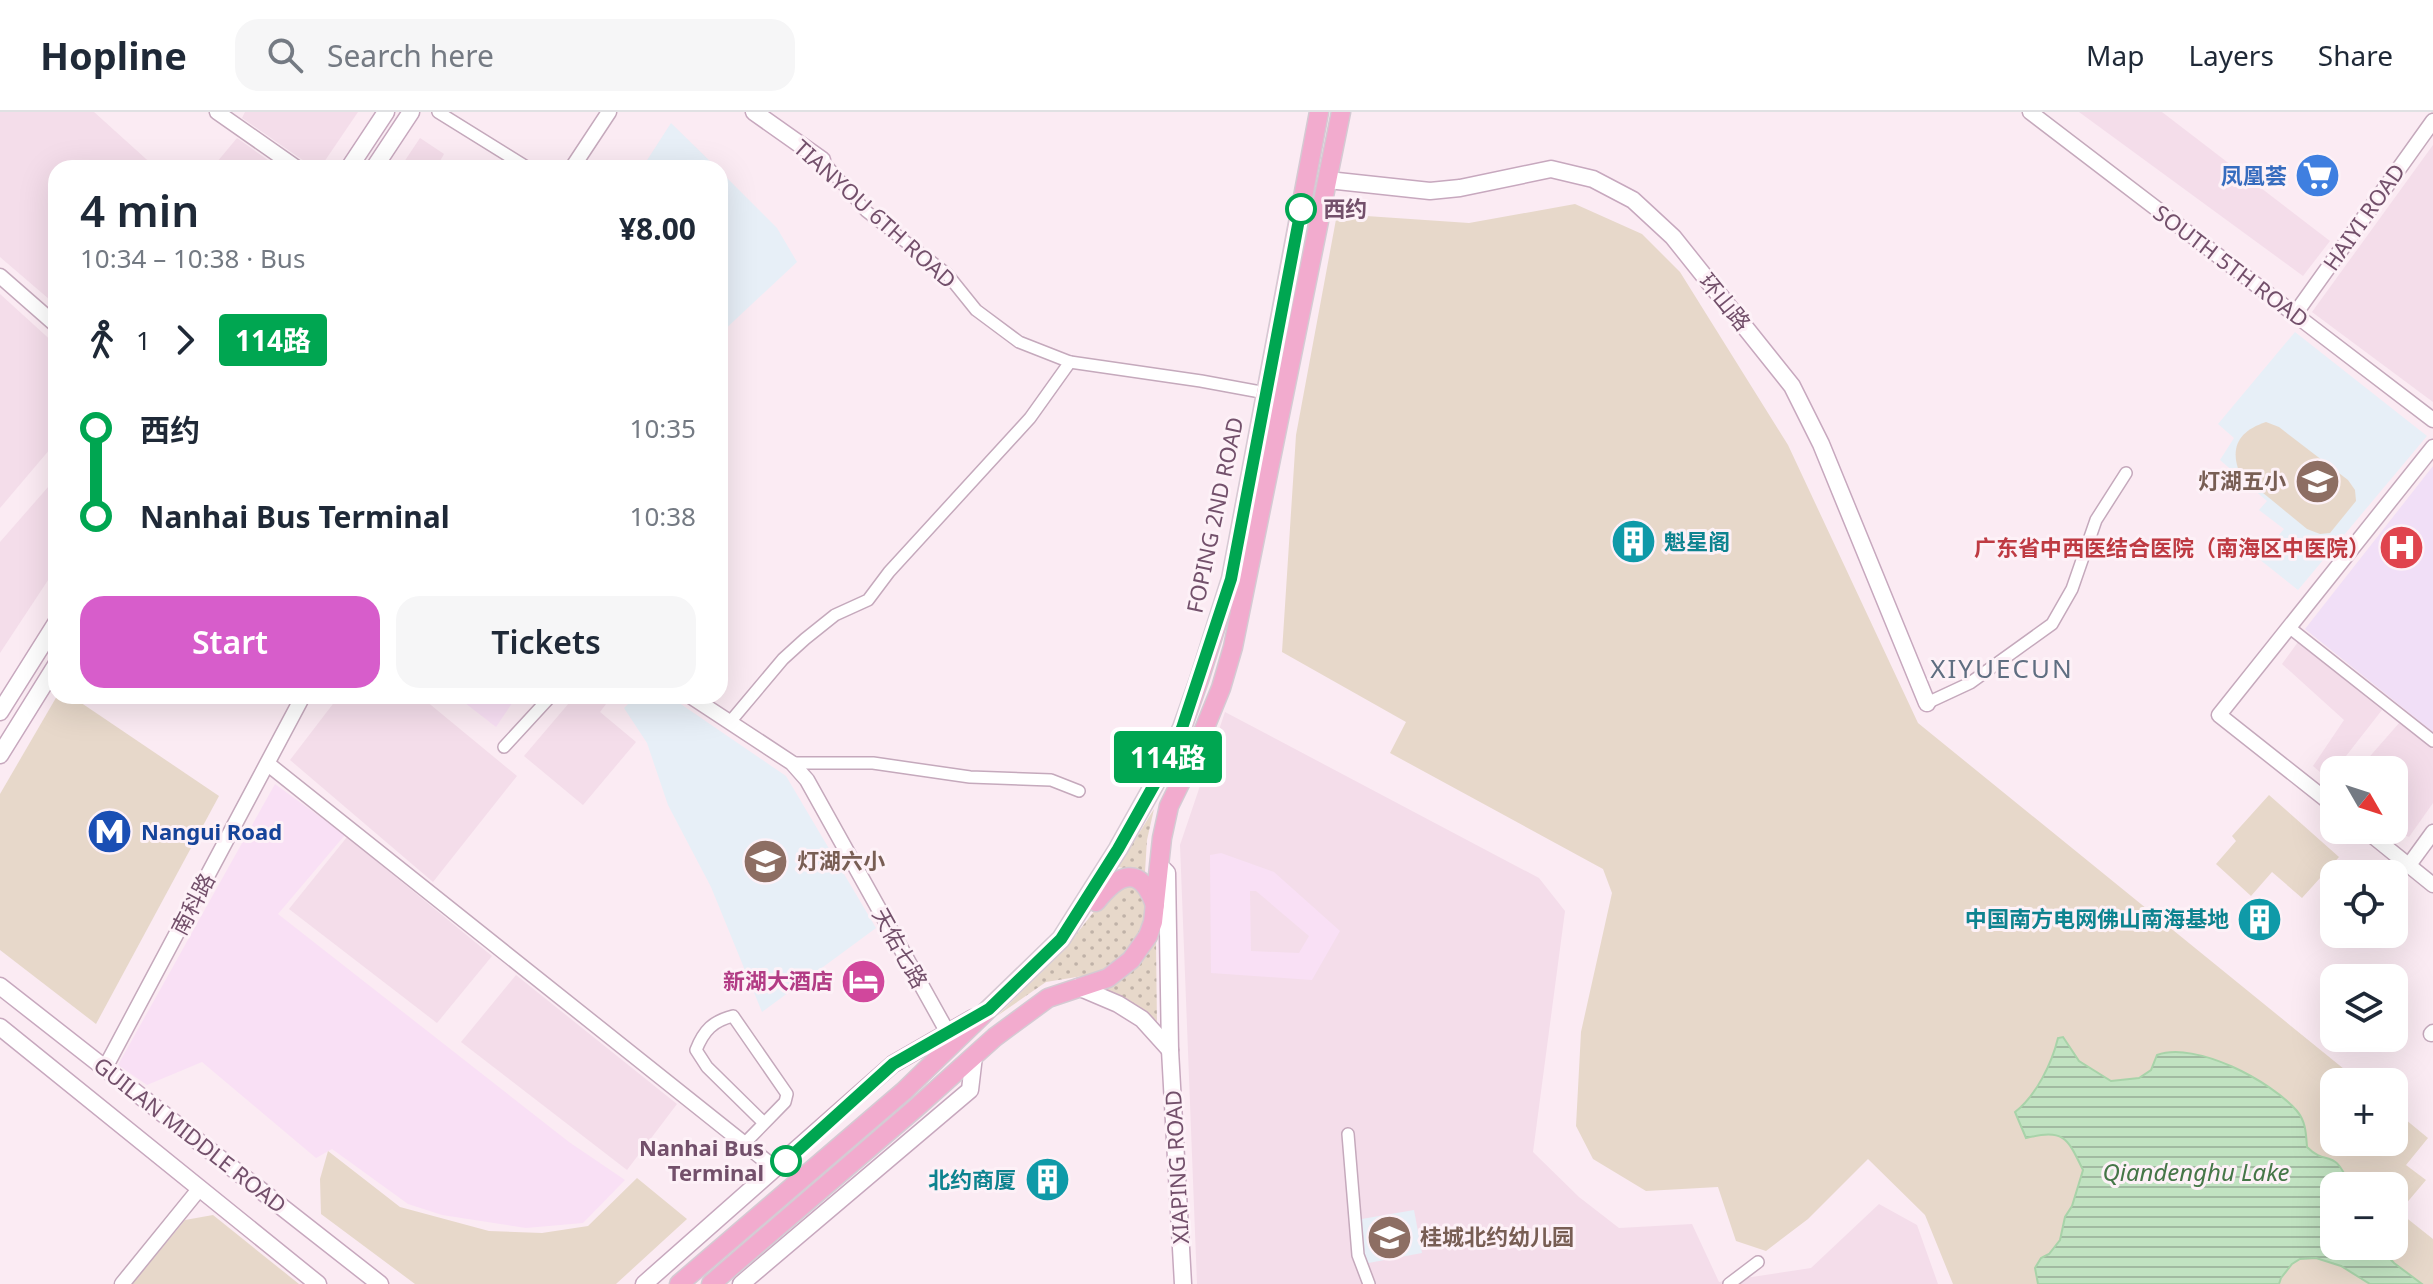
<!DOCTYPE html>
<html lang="en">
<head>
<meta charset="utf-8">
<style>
	:root { --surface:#fff; --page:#f6f6f7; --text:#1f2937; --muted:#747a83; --line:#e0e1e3; --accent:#d75dcb }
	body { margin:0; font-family:"Noto Sans","Noto Sans SC",sans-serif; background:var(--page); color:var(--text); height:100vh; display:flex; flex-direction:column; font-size:30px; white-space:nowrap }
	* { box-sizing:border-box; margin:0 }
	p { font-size:26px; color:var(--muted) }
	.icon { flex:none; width:44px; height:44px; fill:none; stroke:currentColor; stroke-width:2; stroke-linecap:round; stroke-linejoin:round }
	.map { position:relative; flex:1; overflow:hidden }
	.details { position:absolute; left:48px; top:48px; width:680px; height:544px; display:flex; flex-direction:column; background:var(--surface); border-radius:24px; box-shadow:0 8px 32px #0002 }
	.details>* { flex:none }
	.badge { padding:0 16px; border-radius:6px; font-size:28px; line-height:52px }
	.needle { width:52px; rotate:129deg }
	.controls { position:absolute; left:2320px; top:644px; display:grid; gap:16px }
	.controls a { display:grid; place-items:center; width:88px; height:88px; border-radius:16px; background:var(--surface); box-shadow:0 8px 32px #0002; font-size:40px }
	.map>.badge { position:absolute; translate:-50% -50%; box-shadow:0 0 0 4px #fff }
	.legs { display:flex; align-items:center; gap:12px; height:88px; padding:0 32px; font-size:26px }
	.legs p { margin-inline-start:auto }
	.head { display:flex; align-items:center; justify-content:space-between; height:136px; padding:0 32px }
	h1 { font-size:44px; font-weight:600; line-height:60px }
	.cta { display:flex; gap:16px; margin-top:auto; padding:16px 32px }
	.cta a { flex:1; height:92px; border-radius:24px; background:var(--accent); color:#fff; font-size:32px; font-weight:600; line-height:92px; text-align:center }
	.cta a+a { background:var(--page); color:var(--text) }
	ul { padding:0 32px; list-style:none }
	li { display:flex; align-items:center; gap:28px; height:88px; font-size:30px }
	li i { display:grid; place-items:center; width:12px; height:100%; margin:0 10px; background:currentColor }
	li i::after { content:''; width:20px; height:20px; margin:-10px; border:6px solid; border-radius:50%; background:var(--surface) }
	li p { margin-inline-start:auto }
	li:first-child i { background:linear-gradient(#0000 50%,currentColor 0) }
	li:last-child i { background:linear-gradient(currentColor 50%,#0000 0) }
	header { display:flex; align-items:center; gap:48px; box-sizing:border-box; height:112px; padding:0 40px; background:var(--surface); border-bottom:2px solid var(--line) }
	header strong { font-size:38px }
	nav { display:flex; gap:44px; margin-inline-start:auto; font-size:28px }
	.search { width:560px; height:72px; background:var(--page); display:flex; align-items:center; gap:20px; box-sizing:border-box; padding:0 28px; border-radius:24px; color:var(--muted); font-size:30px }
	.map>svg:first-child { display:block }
	.residential { fill:#f4ddea }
	.commercial { fill:#f9e0f5; fill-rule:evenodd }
	.education { fill:#e7eff7 }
	.medical { fill:#f1dff7 }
	.grass { fill:url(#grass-dots) }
	.park { fill:#e7d8ca; fill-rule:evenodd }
	.water { fill:url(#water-rules); stroke:#a8d3a9; stroke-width:2 }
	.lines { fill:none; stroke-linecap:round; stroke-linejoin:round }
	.minor-casing { stroke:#c5a9bc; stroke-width:14 }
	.tertiary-casing { stroke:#c5a9bc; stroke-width:17 }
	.secondary-casing { stroke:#c7a8be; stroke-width:19 }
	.primary-casing { stroke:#d5cad3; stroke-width:21 }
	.minor { stroke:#fff; stroke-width:11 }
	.tertiary { stroke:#fff; stroke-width:14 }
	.secondary { stroke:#fff; stroke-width:16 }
	.primary { stroke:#f2abce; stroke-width:18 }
	.line-1-casing { stroke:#fff; stroke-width:18 }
	.line-1 { stroke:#00a651; stroke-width:12 }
	.stop-1-dot { fill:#fff; stroke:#00a651; stroke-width:4 }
	.labels { text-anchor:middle; stroke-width:6; stroke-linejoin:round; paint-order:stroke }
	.shop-label { font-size:22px; font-weight:bold; fill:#366cbe; stroke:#fdf1f7; text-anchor:end }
	.stop-label { font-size:22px; font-weight:bold; fill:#73506b; stroke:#fdf1f7; text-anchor:start }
	.street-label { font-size:22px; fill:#73506b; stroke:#fdf1f7 }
	.education-label { font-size:22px; font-weight:bold; fill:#785e54; stroke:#fdf1f7; text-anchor:start }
	.culture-label { font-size:22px; font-weight:bold; fill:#0d838f; stroke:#fdf1f7; text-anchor:end }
	.health-label { font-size:22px; font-weight:bold; fill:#be3a42; stroke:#fdf1f7; text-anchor:end }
	.transit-label { font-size:22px; font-weight:bold; fill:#164399; stroke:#fdf1f7; text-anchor:start }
	.hotel-label { font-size:22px; font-weight:bold; fill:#b23c85; stroke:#fdf1f7; text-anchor:end }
	.water-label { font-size:24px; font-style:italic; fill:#457647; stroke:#fdf1f7 }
	.quarter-label { font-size:26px; letter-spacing:2px; fill:#5f6e81; stroke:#fdf1f7 }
</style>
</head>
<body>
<header>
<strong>Hopline</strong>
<div class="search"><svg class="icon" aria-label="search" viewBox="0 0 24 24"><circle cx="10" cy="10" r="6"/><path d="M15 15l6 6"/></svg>Search here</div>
<nav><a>Map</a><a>Layers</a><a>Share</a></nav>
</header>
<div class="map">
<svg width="2433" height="1172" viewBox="0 0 2433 1172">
	<defs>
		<pattern id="grass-dots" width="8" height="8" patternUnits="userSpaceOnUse" patternTransform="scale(2)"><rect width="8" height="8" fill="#e7d8ca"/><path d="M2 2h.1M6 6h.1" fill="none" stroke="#c0b2a8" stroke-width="1.8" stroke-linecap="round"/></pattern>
		<pattern id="water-rules" width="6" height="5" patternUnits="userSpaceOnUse" patternTransform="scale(2)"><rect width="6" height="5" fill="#c1e3c1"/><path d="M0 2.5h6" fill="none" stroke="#a1baa1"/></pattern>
	</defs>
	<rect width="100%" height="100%" fill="#fbebf3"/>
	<g class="residential">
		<path d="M0 0H94L156 56H56V193L0 145Z"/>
		<path d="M245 0H358L320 56H314L242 6Z"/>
		<path d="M2079 0H2162L2330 129 2303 164Z"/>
		<path d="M237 26 279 56H212Z"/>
		<path d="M420 26 444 42 436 56H400Z"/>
		<path d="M2433 33V290L2312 200Z"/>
		<path d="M0 182 56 233V330L0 396Z"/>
		<path d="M56 366V456L0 541V430Z"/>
		<path d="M2298 530 2382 598 2328 667 2313 654 2344 608 2282 552Z"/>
		<path d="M339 584H420L517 664 433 770 290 648Z"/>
		<path d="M575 584H612L600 600 636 630 583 693 524 644Z"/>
		<path d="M1225 600 1539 766 1565 799 1533 1040 1579 1085 1619 1116 1692 1112 1719 1170 1811 1156 1879 1092 1917 1113 1938 1172H1197L1180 733Z"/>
		<path d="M2400 610 2433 637V691L2409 725 2390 718H2394V658H2358Z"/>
		<path d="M347 725 492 844 437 911 289 797Z"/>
		<path d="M516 863 677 992 627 1058 461 930Z"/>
	</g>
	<g class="commercial">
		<path d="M456 584H517L496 615Z"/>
		<path d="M275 672 345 723 278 802 569 1030 625 1068 583 1111 526 1116 442 1103 408 1092 332 1037 316 1046 202 950 147 973 118 953Z"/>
		<path d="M1221 741 1274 760 1340 819 1312 868 1211 861 1210 743ZM1250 779H1256L1309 824 1299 841 1251 839Z"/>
	</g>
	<g class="education">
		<path d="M671 11 717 56H642Z"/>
		<path d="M720 59 777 116 797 150 720 222Z"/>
		<path d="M2295 220 2427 324 2298 478 2259 447 2284 417 2259 398 2267 389 2220 348 2234 326 2218 312Z"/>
		<path d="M636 584H669L786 664 876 816 762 900 711 775 668 693 647 631 624 596Z"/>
		<path d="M1414 1098 1422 1141 1363 1152 1356 1108Z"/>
	</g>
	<path class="medical" d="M2433 354V620L2305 517Z"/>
	<g class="grass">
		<path d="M1154 697 1147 728 1145 760 1118 755Z"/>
		<path d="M1134 771 1149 790 1141 826 1115 853 1095 862 1046 870 997 904 1063 839 1114 774Z"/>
		<path d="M1156 829 1157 913 1096 879 1133 858Z"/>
	</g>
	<g class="park">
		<path d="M1575 92 1642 122 1680 160 1788 333 1918 611 2360 970H2334V1030H2394V998L2428 1026 2406 1053 2426 1068 2399 1100 2433 1127V1172H1953L1925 1103 1868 1047 1808 1107 1766 1139 1736 1129 1718 1075 1646 1079 1593 1047 1576 1014 1581 920 1612 781 1603 757 1390 641 1406 610 1282 540 1296 323 1337 102 1469 111ZM2334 1074H2394V1134H2334Z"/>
		<path d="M2266 310 2279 315 2348 368 2355 378 2356 389 2330 421 2320 422 2307 417 2240 362C2229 335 2239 319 2266 310Z"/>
		<path d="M57 584H71L219 684 96 912 0 838V682Z"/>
		<path d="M2269 683 2339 745 2302 786 2272 760 2251 784 2216 752 2236 729 2232 724Z"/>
		<path d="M328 1039 400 1095 489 1119 542 1121 588 1114 637 1066 687 1107 616 1172H415L321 1102 320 1067Z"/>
		<path d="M213 1103 299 1172H132L185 1108Z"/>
	</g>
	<path class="water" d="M2063 925 2079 949 2111 969 2139 966 2151 958 2157 943C2196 929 2271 969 2297 999 2306 1010 2306 1022 2307 1035 2328 1056 2333 1033 2350 1074H2334V1134H2378L2394 1151 2422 1172H2370L2341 1154 2316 1146 2300 1147 2292 1152 2281 1166 2279 1172H2038L2035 1156 2041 1146 2049 1142 2060 1128 2065 1105 2072 1094 2083 1058C2067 1025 2064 1017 2026 1026L2015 1000C2036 984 2052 951 2058 926Z"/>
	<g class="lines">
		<defs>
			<g id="minor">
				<path d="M438 0 528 56"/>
				<path d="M822 48 866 99 947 162 976 198 1019 230 1070 250 1201 269 1266 281"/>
				<path d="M2290 516 2433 629"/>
				<path d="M1927 591 1970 571 2052 512 2072 477 2096 408 2126 361"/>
				<path d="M730 610 783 547 805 527 835 503 868 488 889 460 1030 306 1070 250"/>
				<path d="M504 635 551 584"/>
				<path d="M792 651H873L970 665 1051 668 1079 679"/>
				<path d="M1348 1022 1358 1143 1369 1172"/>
				<path d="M744 1032 785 990 787 982 733 904C713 909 704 918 696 938L707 955 763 1010"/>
				<path d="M1729 1172 1758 1150"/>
			</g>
			<g id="tertiary">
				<path d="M217 0 297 56"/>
				<path d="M2030 0 2433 308"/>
				<path d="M572 56 609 0"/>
				<path d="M0 164 56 213"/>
				<path d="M2295 202 2433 9"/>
				<path d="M690 584 792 651 807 668 948 921"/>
				<path d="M268 652 776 1057"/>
				<path d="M2334 694 2219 603 2433 335"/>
				<path d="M2365 718 2433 773"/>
				<path d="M2409 753 2433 720"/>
				<path d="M2431 922 2433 920"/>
				<path d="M105 956 303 584"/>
				<path d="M122 1172 200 1076"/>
			</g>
			<g id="secondary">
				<path d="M754 0 822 48"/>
				<path d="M349 56 386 0"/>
				<path d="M374 56 411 0"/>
				<path d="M1328 68 1430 79 1460 76 1551 57 1593 67 1633 88 1673 125 1792 274 1821 332 1927 591"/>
				<path d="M0 600 56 511"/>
				<path d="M0 643 56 553"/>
				<path d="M1160 754 1167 761 1170 938 1183 1172"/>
				<path d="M0 874 380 1172"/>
				<path d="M1078 875 1118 892 1142 907 1170 938"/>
				<path d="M0 915 318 1172"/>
				<path d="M644 1172 893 952 973 906"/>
				<path d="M741 1172 970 978 974 944"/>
			</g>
			<g id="primary">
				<path d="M1096 790C1119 761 1140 752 1155 793"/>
				<path d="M679 1172 904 979 1061 827 1118 737 1159 664 1182 616 1199 568 1231 467 1319 0"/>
				<path d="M711 1172 917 995 995 925 1048 886 1108 866 1131 848 1148 824 1153 810 1162 726 1169 694 1193 645 1221 576 1233 535 1341 0"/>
			</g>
		</defs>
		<use href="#minor" class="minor-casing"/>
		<use href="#tertiary" class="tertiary-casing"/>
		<use href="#secondary" class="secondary-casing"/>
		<use href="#primary" class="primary-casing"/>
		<use href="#minor" class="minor"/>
		<use href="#tertiary" class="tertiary"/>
		<use href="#secondary" class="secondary"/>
		<use href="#primary" class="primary"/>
	</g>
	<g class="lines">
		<defs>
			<path id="line-1" d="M786 1049 893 952 989 897 1061 827 1118 737 1159 664 1182 616 1231 467 1301 97"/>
		</defs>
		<use href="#line-1" class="line-1-casing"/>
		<use href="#line-1" class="line-1"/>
	</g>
	<defs>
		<symbol id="supermarket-disc" viewBox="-11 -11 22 22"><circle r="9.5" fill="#3f7fe0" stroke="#fdf1f7"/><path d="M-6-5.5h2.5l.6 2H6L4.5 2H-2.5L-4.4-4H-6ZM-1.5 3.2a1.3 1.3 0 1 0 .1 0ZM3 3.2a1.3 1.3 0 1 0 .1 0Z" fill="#fff"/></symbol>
		<symbol id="school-disc" viewBox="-11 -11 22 22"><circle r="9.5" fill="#8d6e63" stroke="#fdf1f7"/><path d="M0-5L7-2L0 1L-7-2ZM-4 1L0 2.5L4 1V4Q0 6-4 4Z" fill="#fff"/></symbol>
		<symbol id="building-disc" viewBox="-11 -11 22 22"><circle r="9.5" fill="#0f9aa8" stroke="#fdf1f7"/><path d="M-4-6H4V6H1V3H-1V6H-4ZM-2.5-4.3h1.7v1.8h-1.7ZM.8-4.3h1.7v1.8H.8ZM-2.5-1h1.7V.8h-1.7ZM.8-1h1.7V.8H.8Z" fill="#fff"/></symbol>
		<symbol id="hospital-disc" viewBox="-11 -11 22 22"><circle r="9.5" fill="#e0444e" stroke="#fdf1f7"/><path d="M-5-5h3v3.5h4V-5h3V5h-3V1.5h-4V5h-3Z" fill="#fff"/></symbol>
		<symbol id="metro-disc" viewBox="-11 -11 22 22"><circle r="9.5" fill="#1a4fb4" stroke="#fdf1f7"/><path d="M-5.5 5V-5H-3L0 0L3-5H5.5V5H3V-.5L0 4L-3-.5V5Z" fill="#fff"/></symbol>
		<symbol id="hotel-disc" viewBox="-11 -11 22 22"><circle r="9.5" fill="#d1479c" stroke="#fdf1f7"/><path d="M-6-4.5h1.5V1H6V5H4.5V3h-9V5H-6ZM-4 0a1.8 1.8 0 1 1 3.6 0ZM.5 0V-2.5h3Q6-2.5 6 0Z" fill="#fff"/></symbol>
	</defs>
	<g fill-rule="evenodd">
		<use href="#supermarket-disc" x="2292" y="38" width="51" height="51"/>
		<use href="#school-disc" x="2292" y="344" width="51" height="51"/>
		<use href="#building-disc" x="1608" y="404" width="51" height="51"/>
		<use href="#hospital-disc" x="2376" y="410" width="51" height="51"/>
		<use href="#metro-disc" x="84" y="694" width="51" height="51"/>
		<use href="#school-disc" x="740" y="724" width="51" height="51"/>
		<use href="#building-disc" x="2234" y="782" width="51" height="51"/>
		<use href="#hotel-disc" x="838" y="844" width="51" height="51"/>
		<use href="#building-disc" x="1022" y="1042" width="51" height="51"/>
		<use href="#school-disc" x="1364" y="1100" width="51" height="51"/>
	</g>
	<g class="stop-1-dot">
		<circle cx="1301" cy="97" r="14"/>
		<circle cx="786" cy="1049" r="14"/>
	</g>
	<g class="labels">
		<g class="shop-label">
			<text x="2287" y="72">凤凰荟</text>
		</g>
		<g class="stop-label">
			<text x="1323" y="105">西约</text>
			<text x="764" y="1044" text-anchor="end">Nanhai Bus<tspan x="764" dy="25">Terminal</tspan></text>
		</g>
		<g class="street-label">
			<text transform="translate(875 102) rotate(42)" y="8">TIANYOU 6TH ROAD</text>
			<text transform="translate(2364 105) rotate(-55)" y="8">HAIYI ROAD</text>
			<text transform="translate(2231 154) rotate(37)" y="8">SOUTH 5TH ROAD</text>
			<text transform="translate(1725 190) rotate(51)" y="8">环山路</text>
			<text transform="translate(1215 403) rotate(-78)" y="8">FOPING 2ND ROAD</text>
			<text transform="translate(193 792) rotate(-62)" y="8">南科路</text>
			<text transform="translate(900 836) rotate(61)" y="8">天佑七路</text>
			<text transform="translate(190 1023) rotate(38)" y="8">GUILAN MIDDLE ROAD</text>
			<text transform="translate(1177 1055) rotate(-93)" y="8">XIAPING ROAD</text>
		</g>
		<g class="education-label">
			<text x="2286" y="377" text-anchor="end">灯湖五小</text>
			<text x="797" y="757">灯湖六小</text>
			<text x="1420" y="1133">桂城北约幼儿园</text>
		</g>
		<g class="culture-label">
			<text x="1664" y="438" text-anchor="start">魁星阁</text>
			<text x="2229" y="815">中国南方电网佛山南海基地</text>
			<text x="1016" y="1076">北约商厦</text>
		</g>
		<g class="health-label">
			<text x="2370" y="444">广东省中西医结合医院（南海区中医院）</text>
		</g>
		<g class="transit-label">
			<text x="141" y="728">Nangui Road</text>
		</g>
		<g class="hotel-label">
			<text x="833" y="877">新湖大酒店</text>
		</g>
		<g class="water-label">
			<text x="2196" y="1069">Qiandenghu Lake</text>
		</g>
		<g class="quarter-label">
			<text x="2002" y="566">XIYUECUN</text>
		</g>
	</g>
</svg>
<div class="controls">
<a><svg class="needle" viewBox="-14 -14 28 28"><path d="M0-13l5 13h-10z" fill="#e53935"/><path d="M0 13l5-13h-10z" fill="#747a83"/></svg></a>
<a><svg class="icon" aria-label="locate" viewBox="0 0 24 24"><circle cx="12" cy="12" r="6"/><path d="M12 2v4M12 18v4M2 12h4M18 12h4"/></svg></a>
<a><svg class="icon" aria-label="layers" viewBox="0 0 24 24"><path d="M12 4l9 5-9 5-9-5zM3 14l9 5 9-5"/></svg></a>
<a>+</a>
<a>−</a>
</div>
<b class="badge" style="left:1168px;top:645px;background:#00a651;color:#fff">114路</b>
<section class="details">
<div class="head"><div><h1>4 min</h1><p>10:34 – 10:38 · Bus</p></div><b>¥8.00</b></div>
<div class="legs"><svg class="icon" aria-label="walk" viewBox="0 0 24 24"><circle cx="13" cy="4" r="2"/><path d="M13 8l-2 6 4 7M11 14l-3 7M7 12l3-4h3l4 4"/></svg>1<svg class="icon" aria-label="forward" viewBox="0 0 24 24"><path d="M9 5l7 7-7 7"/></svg><b class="badge" style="background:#00a651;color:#fff">114路</b></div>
<ul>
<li><i style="color:#00a651"></i><b>西约</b><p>10:35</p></li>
<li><i style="color:#00a651"></i><b>Nanhai Bus Terminal</b><p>10:38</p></li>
</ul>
<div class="cta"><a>Start</a><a>Tickets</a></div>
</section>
</div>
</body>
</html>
